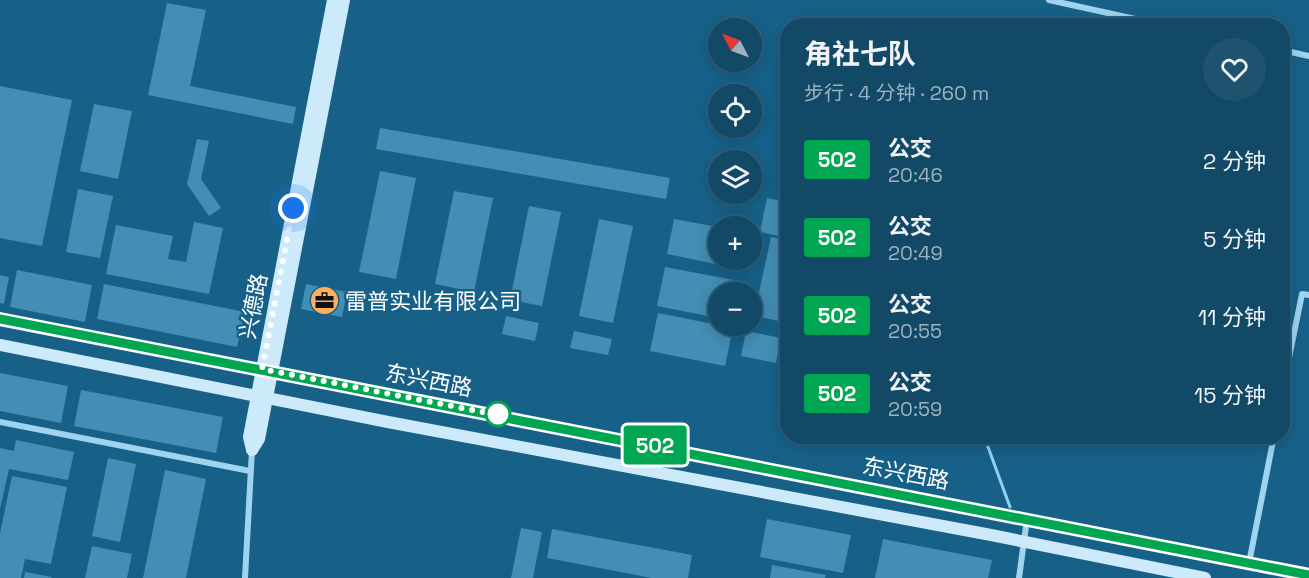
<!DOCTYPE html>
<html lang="zh">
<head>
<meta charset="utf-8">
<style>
	:root { --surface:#114967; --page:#1e5370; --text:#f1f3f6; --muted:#9cb2c0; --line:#30617b }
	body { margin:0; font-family:"Space Grotesk","Noto Sans SC",sans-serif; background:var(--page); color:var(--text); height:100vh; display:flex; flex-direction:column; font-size:22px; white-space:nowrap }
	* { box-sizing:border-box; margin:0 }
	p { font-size:20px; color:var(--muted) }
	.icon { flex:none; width:33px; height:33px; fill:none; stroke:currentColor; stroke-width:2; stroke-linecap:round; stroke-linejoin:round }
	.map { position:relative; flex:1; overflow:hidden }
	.side { position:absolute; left:780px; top:18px; width:510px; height:426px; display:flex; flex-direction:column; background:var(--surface); border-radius:24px; box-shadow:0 3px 15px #0003,0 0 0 2px var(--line) }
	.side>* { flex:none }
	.badge { padding:0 12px; border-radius:4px; font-size:21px; line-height:39px }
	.needle { width:39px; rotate:311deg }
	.controls { position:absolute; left:708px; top:18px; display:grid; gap:12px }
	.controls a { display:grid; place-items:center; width:54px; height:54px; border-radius:50%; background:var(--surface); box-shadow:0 3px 15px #0003,0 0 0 2px var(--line); font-size:30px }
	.you { position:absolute; width:30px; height:30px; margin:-15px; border:4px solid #fff; border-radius:50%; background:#1a73e8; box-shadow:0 0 0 9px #1a73e833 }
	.map>.badge { position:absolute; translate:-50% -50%; box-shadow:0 0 0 3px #fff }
	.round { display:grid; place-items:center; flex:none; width:63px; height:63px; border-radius:32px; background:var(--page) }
	.summary { display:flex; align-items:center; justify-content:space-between; height:102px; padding:0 24px }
	h1 { font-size:28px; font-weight:700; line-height:45px }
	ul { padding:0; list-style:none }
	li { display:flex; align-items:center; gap:18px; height:78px; padding:0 24px }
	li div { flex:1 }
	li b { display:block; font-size:22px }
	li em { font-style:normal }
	li .badge { min-width:66px; font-weight:700; text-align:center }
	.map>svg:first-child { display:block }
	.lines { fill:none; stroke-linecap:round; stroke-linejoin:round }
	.stream { stroke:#92d2f1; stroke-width:3 }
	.building { fill:#448db4 }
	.street { stroke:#9fd3ee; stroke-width:6 }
	.secondary { stroke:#cceafa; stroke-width:12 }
	.line-casing { stroke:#fff; stroke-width:14 }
	.line { stroke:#00a651; stroke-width:9 }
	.walk { stroke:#fff; stroke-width:6; stroke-dasharray:0 10.8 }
	.stop-dot { fill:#fff; stroke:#00a651; stroke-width:3 }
	.labels { text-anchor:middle; stroke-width:5; stroke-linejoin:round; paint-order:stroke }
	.poi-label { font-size:22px; fill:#fff; stroke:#176189; text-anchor:start }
	.street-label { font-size:22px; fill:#fff; stroke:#176189 }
</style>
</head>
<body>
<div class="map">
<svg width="1309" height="578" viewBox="0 0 1309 578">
	<rect width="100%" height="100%" fill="#176189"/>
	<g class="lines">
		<path class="stream" d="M984 436 1010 507"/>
	</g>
	<g class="building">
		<path d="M167 3 206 10 190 86 296 107 293 124 148 95Z"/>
		<path d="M0 86 72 100 42 246 0 238Z"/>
		<path d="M94 104 132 111 118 179 80 171Z"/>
		<path d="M380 128 670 178 666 199 376 149Z"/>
		<path d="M197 139 209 141 201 179 221 208 209 216 187 184Z"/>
		<path d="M380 171 416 178 396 279 359 272Z"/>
		<path d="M78 189 113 196 100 258 66 252Z"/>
		<path d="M454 191 493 198 474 292 435 284Z"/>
		<path d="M767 198 788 202V238L760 232Z"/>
		<path d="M529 206 561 212 542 306 510 300Z"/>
		<path d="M599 219 633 226 613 323 579 316Z"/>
		<path d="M674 219 718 227V260H748L745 270 667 254Z"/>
		<path d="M194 222 223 228 209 294 106 274 116 225 173 236 168 259 186 262Z"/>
		<path d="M771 237 788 240V306L784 322 754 316Z"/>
		<path d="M665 267 744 282 741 292H718V318L657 306Z"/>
		<path d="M17 270 92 285 85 322 10 307Z"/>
		<path d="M0 275 9 277 4 304 0 303Z"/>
		<path d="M104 284 245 312 237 347 97 319Z"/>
		<path d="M306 284 347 292 342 317 301 309Z"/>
		<path d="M658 313 733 328 725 366 650 351Z"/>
		<path d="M506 316 539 323 535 341 502 334Z"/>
		<path d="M574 331 612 339 608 355 570 348Z"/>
		<path d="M746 331 781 338 776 363 741 356Z"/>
		<path d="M0 373 68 386 61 423 0 411Z"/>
		<path d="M81 390 223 417 216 453 74 426Z"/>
		<path d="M886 436H908L907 442Z"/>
		<path d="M16 440 74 452 68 480 9 469 0 509V448L14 451Z"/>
		<path d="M108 458 136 464 120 542 92 536Z"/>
		<path d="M165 470 206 479 186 578H143Z"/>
		<path d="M12 476 67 487 51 564 25 559 21 578H0V533Z"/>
		<path d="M767 519 851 535 843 573 760 557Z"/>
		<path d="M521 528 542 532 533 578H511Z"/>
		<path d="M552 529 692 555 688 578H652L547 558Z"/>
		<path d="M883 539 992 560 988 578H875Z"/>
		<path d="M92 546 132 554 127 578H85Z"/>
		<path d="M772 565 826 575 825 578H770Z"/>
		<path d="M25 572 52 577 51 578H24Z"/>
	</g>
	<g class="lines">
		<g class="street">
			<path d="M1049 0 1167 26"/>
			<path d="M1282 50 1309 56"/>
			<path d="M1282 392 1302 294 1309 295"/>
			<path d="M0 422 250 471"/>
			<path d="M1249 563 1274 436"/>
			<path d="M245 578 252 450"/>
			<path d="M1019 578 1027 519"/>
		</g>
		<g class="secondary">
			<path d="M0 319 1309 575"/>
			<path d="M0 345 388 422 991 535 1205 578"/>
			<path d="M252 450 259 439 344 0"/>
			<path d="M252 450 249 437 333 0"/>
		</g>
	</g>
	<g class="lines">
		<defs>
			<path id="line" d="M0 319 1309 575"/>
		</defs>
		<use href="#line" class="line-casing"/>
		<use href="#line" class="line"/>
		<path class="walk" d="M293 208 262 369 508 417 498 414"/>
	</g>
	<defs>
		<symbol id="office-disc" viewBox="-11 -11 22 22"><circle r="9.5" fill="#ffae5c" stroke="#176189"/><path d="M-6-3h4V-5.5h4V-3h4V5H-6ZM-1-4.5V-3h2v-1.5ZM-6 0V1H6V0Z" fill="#111"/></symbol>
	</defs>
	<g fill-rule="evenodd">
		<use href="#office-disc" x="308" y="284" width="33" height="33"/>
	</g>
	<circle class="stop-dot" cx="498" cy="414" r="12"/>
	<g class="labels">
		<g class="poi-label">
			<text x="345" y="309">雷普实业有限公司</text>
		</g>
		<g class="street-label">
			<text transform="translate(253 306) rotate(-79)" y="8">兴德路</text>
			<text transform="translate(429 380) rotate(11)" y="8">东兴西路</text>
			<text transform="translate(906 473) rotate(11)" y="8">东兴西路</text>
		</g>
	</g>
</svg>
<div class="controls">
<a><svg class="needle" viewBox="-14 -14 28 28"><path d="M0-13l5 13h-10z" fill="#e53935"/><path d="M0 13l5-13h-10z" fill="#9cb2c0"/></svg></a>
<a><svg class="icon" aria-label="locate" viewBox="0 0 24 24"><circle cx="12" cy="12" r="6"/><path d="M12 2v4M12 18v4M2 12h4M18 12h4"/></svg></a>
<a><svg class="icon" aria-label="layers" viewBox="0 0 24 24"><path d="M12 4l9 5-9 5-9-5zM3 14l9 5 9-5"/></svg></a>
<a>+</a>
<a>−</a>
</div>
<div class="you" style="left:293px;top:208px"></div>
<b class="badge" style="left:655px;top:445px;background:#00a651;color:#fff">502</b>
<section class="side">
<div class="summary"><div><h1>角社七队</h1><p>步行 · 4 分钟 · 260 m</p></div><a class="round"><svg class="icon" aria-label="heart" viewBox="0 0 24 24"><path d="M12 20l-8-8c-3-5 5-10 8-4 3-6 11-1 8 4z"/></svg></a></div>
<ul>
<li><span class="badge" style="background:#00a651;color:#fff">502</span><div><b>公交</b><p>20:46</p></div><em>2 分钟</em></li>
<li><span class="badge" style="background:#00a651;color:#fff">502</span><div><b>公交</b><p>20:49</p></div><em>5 分钟</em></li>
<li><span class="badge" style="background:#00a651;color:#fff">502</span><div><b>公交</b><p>20:55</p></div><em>11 分钟</em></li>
<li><span class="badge" style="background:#00a651;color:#fff">502</span><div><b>公交</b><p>20:59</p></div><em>15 分钟</em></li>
</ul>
</section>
</div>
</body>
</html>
